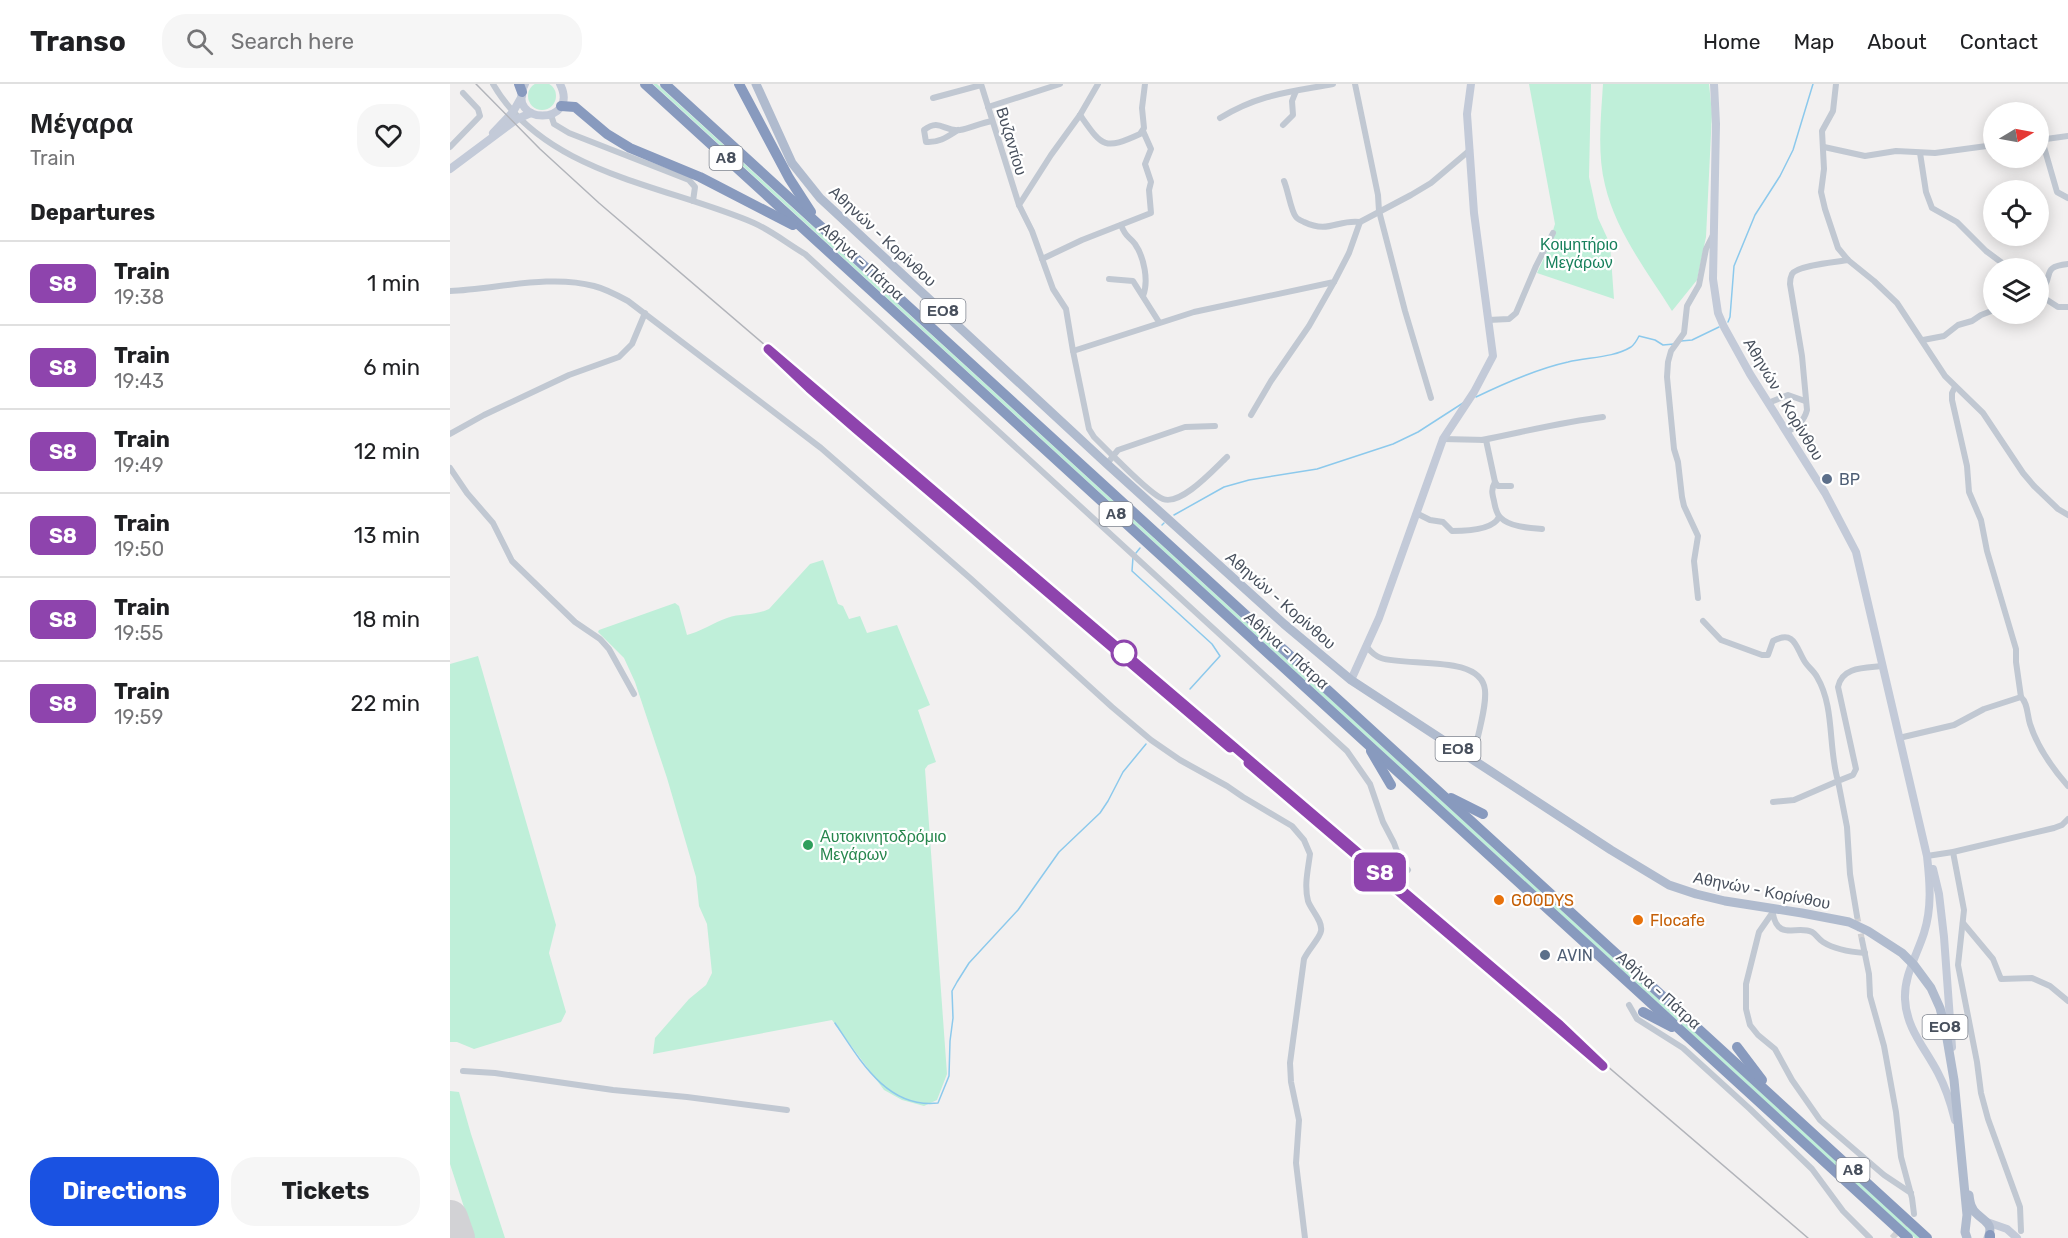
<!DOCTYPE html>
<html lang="en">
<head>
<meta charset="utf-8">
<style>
	:root { --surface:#fff; --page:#f6f6f6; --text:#202124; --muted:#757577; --line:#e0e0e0; --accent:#1a52e2 }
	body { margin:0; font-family:Rubik,sans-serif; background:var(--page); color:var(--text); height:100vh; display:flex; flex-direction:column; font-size:22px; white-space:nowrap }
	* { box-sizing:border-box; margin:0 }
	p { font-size:20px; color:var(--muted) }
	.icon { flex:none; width:33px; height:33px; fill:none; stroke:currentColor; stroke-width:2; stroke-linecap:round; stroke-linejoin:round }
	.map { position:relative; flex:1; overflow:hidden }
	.panel { display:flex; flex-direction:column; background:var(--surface); width:450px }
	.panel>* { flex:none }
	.badge { padding:0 12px; border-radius:9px; font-size:21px; line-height:39px }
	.needle { width:39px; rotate:80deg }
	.tools { position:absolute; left:1533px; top:18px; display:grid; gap:12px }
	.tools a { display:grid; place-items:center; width:66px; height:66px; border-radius:50%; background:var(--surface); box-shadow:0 3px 15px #0003; font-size:30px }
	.map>.badge { position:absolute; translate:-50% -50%; box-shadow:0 0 0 3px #fff }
	h2 { padding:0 30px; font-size:22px; line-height:54px }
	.round { display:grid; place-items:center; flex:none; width:63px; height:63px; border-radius:24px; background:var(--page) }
	.overview { display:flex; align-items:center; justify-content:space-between; height:102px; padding:0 30px }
	h1 { font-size:28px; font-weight:700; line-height:45px }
	.action { display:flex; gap:12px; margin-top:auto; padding:12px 30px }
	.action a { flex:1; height:69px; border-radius:24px; background:var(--accent); color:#fff; font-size:24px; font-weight:700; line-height:69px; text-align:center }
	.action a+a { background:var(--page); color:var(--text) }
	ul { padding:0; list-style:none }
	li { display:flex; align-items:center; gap:18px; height:84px; padding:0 30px; border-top:2px solid var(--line) }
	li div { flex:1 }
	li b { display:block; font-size:22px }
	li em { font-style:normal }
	li .badge { min-width:66px; font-weight:700; text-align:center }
	header { display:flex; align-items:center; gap:36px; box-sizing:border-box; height:84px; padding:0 30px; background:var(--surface); border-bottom:2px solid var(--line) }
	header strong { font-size:28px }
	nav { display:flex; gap:33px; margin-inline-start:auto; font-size:21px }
	.search { width:420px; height:54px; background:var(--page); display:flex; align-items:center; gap:15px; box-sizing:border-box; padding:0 21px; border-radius:24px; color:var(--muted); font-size:22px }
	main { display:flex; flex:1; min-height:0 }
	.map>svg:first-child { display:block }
	.green { fill:#bfefd9 }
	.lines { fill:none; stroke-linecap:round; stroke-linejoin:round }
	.stream { stroke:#8cc9ec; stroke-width:1.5 }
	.runway { stroke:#d2d2d5; stroke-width:36 }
	.street-tunnel { stroke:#d0d0d3; stroke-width:6; stroke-dasharray:6 3; stroke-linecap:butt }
	.street { stroke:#c1c8d2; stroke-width:6 }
	.secondary { stroke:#c3cad8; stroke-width:8 }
	.primary { stroke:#b0bbce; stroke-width:9 }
	.highway { stroke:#889abe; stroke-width:10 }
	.rail { stroke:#b2b4ba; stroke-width:1.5 }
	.line-casing { stroke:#fff; stroke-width:14 }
	.line { stroke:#8e44ad; stroke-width:9 }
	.service-dot { fill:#5c6f8a; stroke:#fff; stroke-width:2 }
	.stop-dot { fill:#fff; stroke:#8e44ad; stroke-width:3 }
	.leisure-dot { fill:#2e9e5b; stroke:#fff; stroke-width:2 }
	.food-dot { fill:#e8710a; stroke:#fff; stroke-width:2 }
	.labels { text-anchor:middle; stroke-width:4.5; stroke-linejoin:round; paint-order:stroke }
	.shield { fill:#fff; stroke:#7f848e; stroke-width:1.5 }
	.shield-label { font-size:15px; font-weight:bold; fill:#48505d }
	.street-label { font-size:16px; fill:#48505d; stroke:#fff }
	.park-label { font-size:16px; fill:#18805c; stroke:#fff }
	.service-label { font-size:16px; fill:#4e5e75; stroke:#fff; text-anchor:start }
	.leisure-label { font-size:16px; fill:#27864d; stroke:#fff; text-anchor:start }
	.food-label { font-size:16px; fill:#c56008; stroke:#fff; text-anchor:start }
</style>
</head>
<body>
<header>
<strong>Transo</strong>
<div class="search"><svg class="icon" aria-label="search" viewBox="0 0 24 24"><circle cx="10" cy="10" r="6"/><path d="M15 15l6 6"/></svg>Search here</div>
<nav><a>Home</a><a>Map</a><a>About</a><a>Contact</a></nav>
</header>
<main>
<section class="panel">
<div class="overview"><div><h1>Μέγαρα</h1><p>Train</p></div><a class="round"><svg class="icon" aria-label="heart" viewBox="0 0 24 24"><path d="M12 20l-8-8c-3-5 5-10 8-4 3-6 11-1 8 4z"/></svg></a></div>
<h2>Departures</h2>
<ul>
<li><span class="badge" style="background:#8e44ad;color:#fff">S8</span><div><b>Train</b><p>19:38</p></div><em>1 min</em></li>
<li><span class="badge" style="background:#8e44ad;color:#fff">S8</span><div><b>Train</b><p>19:43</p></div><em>6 min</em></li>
<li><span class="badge" style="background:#8e44ad;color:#fff">S8</span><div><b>Train</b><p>19:49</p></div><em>12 min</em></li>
<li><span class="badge" style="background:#8e44ad;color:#fff">S8</span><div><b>Train</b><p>19:50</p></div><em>13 min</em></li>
<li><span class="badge" style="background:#8e44ad;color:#fff">S8</span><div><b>Train</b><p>19:55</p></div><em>18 min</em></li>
<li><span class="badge" style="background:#8e44ad;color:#fff">S8</span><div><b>Train</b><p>19:59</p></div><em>22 min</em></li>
</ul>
<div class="action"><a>Directions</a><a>Tickets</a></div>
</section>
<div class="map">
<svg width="1618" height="1154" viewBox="0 0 1618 1154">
	<rect width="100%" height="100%" fill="#f2f0f0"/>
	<g class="green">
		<circle cx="92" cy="12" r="14"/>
		<path d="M203 0H207L1470 1154H1465Z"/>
		<path d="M1079 0H1141L1139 93 1148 134 1160 160 1164 215 1087 189 1095 172 1105 140Z"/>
		<path d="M1153 0H1259L1262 29 1256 153 1247 196 1222 227C1197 187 1166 148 1155 101 1147 69 1151 33 1153 0Z"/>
		<path d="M373 476 388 520 393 522 399 535 410 532 417 549 447 541 480 621 468 626 486 678 478 681 475 685 497 990 487 1016 474 1022 452 1016 434 1006 382 936 203 970 205 954 239 915 256 901 262 889 257 840 249 822 246 793 217 694 185 598 174 574 148 548 149 546 225 519 229 522 237 551C250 548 263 539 277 534 291 529 305 532 319 525L360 480Z"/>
		<path d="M28 572 106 841 99 869 116 928 111 938 24 965 7 958H0V580Z"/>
		<path d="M0 1007 9 1008 21 1050 55 1154H24L0 1080Z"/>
	</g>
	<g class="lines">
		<g class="stream">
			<path d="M1278 238 1280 233 1284 182 1305 131 1330 92 1343 66 1363 0"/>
			<path d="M1231 257 1242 256 1269 243"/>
			<path d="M1026 313C1055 299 1086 285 1118 278 1138 273 1163 274 1181 263 1185 260 1187 256 1189 252L1205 256 1213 261 1224 260"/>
			<path d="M724 431 774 403 799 396 867 385 943 360 968 348 1013 319"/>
			<path d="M712 441 714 439"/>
			<path d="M686 469 690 464"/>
			<path d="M683 473 682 487 762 560 770 572 740 605"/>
			<path d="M385 939C410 976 437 1025 488 1019L499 992 500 957 503 934 502 907 507 898 519 879 568 826 609 768 650 729 658 717 673 688 696 660"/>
		</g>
		<path class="runway" d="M0 1134 7 1154"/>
		<g class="street-tunnel">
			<path d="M1407 832 1412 856"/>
			<path d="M1442 1154 1460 1135"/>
		</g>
		<g class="street">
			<path d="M43 0C95 90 216 101 304 139 322 147 338 160 355 170L897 667 920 700 933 738 944 759 951 778 958 786 955 788"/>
			<path d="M531 0 569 121"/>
			<path d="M648 0 630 31 601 71 569 121 582 147 603 205 616 225 623 267 639 345 644 353 663 372 657 380"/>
			<path d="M905 0 928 111 929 127 955 227 981 314"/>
			<path d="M1386 0 1383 27 1372 47 1374 85 1371 108 1375 125 1388 164 1398 176 1424 197 1447 219 1495 292 1533 329 1573 389 1584 402 1608 425 1618 431"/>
			<path d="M483 14 531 1"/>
			<path d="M538 23 610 0"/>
			<path d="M101 31 104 40 119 49 239 96 245 103 243 117"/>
			<path d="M630 31C652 62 653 67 690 50L694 44 692 24 695 0"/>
			<path d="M770 34C809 10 840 8 883 0"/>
			<path d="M833 41 843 31 842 17 846 7"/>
			<path d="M508 46C497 53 489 59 476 58L474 46C490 34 494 48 510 46 520 44 531 39 542 37"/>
			<path d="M1589 56 1618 52"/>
			<path d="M1592 56 1607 108 1618 114"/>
			<path d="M0 63 30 32 28 25 13 9"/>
			<path d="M1374 63 1415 72 1446 67 1485 69 1544 61"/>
			<path d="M1470 69 1476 108 1482 124 1507 138 1536 167 1559 184"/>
			<path d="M834 97C838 106 841 128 846 133 847 135 852 137 854 138 879 150 888 135 910 138"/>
			<path d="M671 141C676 154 678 151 685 160 694 173 699 197 693 212"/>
			<path d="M592 175 632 156 701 129 699 106 701 98 695 80 701 65 693 47"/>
			<path d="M659 195 683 197 709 238"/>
			<path d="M0 207C46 205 100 190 144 202 156 205 167 211 178 217L371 364 520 494 662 623 701 656 730 676 777 702 793 713 842 742 854 756 860 770C858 786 854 801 858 817 861 826 873 837 871 847 870 854 858 866 854 875L840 979 841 998 849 1036 846 1079 855 1154"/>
			<path d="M1588 208C1607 194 1588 183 1618 180"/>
			<path d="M1588 210 1608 223H1618"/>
			<path d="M1038 236 1059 235 1066 229 1086 182 1103 149"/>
			<path d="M1473 256 1494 252 1508 241 1522 237 1531 231 1544 226"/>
			<path d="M623 267 744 228 884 198 899 169 910 138 961 111 981 99 1020 66"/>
			<path d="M1505 303 1502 309V316L1517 382 1519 408 1531 436 1537 467 1566 565V578L1571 613"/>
			<path d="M1318 319 1338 311 1355 317"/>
			<path d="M801 331 821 297 859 242 884 198"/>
			<path d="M765 342 735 343 668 366 663 372C674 382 700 410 713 415 731 422 764 385 777 373"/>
			<path d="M1337 348C1346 343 1354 338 1357 326L1352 272 1340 200C1340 198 1341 192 1342 190 1347 181 1387 178 1398 176"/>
			<path d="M0 350 34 331 119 291 169 273 182 260 195 229"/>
			<path d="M993 355 1036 356 1045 398 1048 402H1061"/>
			<path d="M1032 356C1073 348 1112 338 1153 333"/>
			<path d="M0 384 17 409 43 439 62 477 125 538 150 555 159 565 184 610"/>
			<path d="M1045 398C1041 405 1042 409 1044 417 1045 422 1046 430 1051 434 1060 443 1080 444 1092 445"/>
			<path d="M966 429 980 436 993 438 1002 447C1016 447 1043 446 1049 433"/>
			<path d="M1248 514 1244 477 1248 452 1234 422 1232 413 1228 378 1224 365 1217 293 1218 278 1221 267 1234 249 1237 222 1249 201 1256 165 1263 151"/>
			<path d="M1253 537 1271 556 1312 571H1318L1323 557C1345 545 1346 564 1355 578 1358 583 1364 587 1367 593 1385 623 1378 664 1388 697L1344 716 1323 718"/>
			<path d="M917 563C921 568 925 572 931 574 957 583 1031 570 1035 606 1037 623 1026 657 1023 675"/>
			<path d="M1449 654 1504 641 1534 625 1571 613C1578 619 1577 631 1580 640 1587 662 1603 685 1618 702"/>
			<path d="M1503 768 1514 826 1508 881 1527 978 1531 1009 1538 1035 1570 1123 1571 1147"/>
			<path d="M1477 772 1503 768 1604 744 1612 741 1618 735"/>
			<path d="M1325 825 1309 848 1296 900V925L1300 941 1308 951 1325 965 1342 996 1370 1036 1434 1091 1461 1109"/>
			<path d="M1323 830C1328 857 1347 841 1362 848 1366 850 1368 855 1373 858 1384 865 1401 868 1415 869"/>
			<path d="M1407 832 1400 790 1397 743 1388 697 1403 691 1406 685 1388 603C1392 582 1416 584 1433 582"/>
			<path d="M1513 839 1543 875 1551 895 1582 894 1600 902 1618 917"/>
			<path d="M1412 856 1419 890 1420 912 1434 962 1446 1028 1451 1073 1462 1114 1464 1130"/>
			<path d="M1179 921 1187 935 1233 964 1300 1025 1362 1085 1393 1127 1420 1154"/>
			<path d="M13 987 45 989 163 1006 237 1013 337 1026"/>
		</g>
		<g class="secondary">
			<path d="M75 0C54 42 131 42 110 0"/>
			<path d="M1264 0 1266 40 1263 195 1268 229 1274 243 1300 290 1375 409 1406 468 1477 772C1480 799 1482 824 1474 849 1467 871 1454 891 1455 915 1456 944 1475 964 1488 989 1496 1004 1501 1020 1505 1036"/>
			<path d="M43 49 63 28 72 12"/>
			<path d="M0 85 67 35 81 29"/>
			<path d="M901 596 929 534 993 355 1024 308 1043 272 1024 129 1017 30 1021 0"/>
			<path d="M1483 785 1489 810 1494 853 1502 963"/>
			<path d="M1537 1138 1557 1145 1567 1154"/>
		</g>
		<g class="primary">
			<path d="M306 0 342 79 370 114 657 380 834 540 901 596 1161 766 1219 801 1246 810 1275 817 1352 829 1399 838 1418 847 1452 869 1464 881 1481 904 1490 924 1495 943 1504 996 1517 1131 1515 1148 1517 1154"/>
			<path d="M1519 1111C1520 1119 1521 1125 1527 1130 1535 1138 1544 1140 1538 1154"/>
		</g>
		<g class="highway">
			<path d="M69 0 72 8"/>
			<path d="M195 0 1458 1154"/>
			<path d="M215 0 1477 1154"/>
			<path d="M289 0 339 94 361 128"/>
			<path d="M111 22 125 23 157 50 180 64 250 93 343 141"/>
			<path d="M921 667 941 701"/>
			<path d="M1001 714 1033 730"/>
			<path d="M1193 928 1222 943"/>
			<path d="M1287 963 1312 996"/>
			<path d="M1540 1151V1154"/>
		</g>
		<path class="rail" d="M26 0 90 65 149 119 1358 1154"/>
	</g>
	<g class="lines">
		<defs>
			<path id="line" d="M780 664 406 345 359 304 318 265 1110 941 1153 982 798 679"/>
		</defs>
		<use href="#line" class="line-casing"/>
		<use href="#line" class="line"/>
	</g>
	<g class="service-dot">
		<circle cx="1377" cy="395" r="6"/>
		<circle cx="1095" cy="871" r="6"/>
	</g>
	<circle class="stop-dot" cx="674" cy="569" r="12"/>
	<circle class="leisure-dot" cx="358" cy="761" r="6"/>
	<g class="food-dot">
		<circle cx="1049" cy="816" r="6"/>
		<circle cx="1188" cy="836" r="6"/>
	</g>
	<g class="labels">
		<g class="shield">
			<rect x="259.5" y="62" width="33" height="24" rx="4.5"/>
			<rect x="470.5" y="215" width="45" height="24" rx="4.5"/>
			<rect x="649.5" y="418" width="33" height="24" rx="4.5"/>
			<rect x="985.5" y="653" width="45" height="24" rx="4.5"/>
			<rect x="1472.5" y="931" width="45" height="24" rx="4.5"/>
			<rect x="1386.5" y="1074" width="33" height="24" rx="4.5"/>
		</g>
		<g class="shield-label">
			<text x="276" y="79">Α8</text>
			<text x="493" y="232">ΕΟ8</text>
			<text x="666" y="435">Α8</text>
			<text x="1008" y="670">ΕΟ8</text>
			<text x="1495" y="948">ΕΟ8</text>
			<text x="1403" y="1091">Α8</text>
		</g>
		<g class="street-label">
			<text transform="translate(562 57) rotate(73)" y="6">Βυζαντίου</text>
			<text transform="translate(433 152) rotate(43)" y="6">Αθηνών - Κορίνθου</text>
			<text transform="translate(412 177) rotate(42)" y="6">Αθήνα - Πάτρα</text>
			<text transform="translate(1334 315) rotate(59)" y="6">Αθηνών - Κορίνθου</text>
			<text transform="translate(831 516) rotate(41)" y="6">Αθηνών - Κορίνθου</text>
			<text transform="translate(837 566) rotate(42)" y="6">Αθήνα - Πάτρα</text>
			<text transform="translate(1312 806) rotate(11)" y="6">Αθηνών - Κορίνθου</text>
			<text transform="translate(1209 906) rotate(42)" y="6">Αθήνα - Πάτρα</text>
		</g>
		<g class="park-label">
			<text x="1129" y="166">Κοιμητήριο<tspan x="1129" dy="18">Μεγάρων</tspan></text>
		</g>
		<g class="service-label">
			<text x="1389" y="401">BP</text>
			<text x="1107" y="877">AVIN</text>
		</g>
		<g class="leisure-label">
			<text x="370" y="758">Αυτοκινητοδρόμιο<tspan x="370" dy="18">Μεγάρων</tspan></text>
		</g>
		<g class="food-label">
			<text x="1061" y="822">GOODYS</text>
			<text x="1200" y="842">Flocafe</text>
		</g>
	</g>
</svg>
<div class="tools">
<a><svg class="needle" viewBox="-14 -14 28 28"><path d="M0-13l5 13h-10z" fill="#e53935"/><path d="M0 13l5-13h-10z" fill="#757577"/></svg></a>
<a><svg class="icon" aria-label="locate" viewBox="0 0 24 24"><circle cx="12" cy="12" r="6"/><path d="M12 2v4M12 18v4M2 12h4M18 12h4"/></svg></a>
<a><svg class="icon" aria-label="layers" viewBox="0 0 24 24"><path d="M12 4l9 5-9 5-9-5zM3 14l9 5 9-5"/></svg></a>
</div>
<b class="badge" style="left:930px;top:788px;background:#8e44ad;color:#fff">S8</b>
</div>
</main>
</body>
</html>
